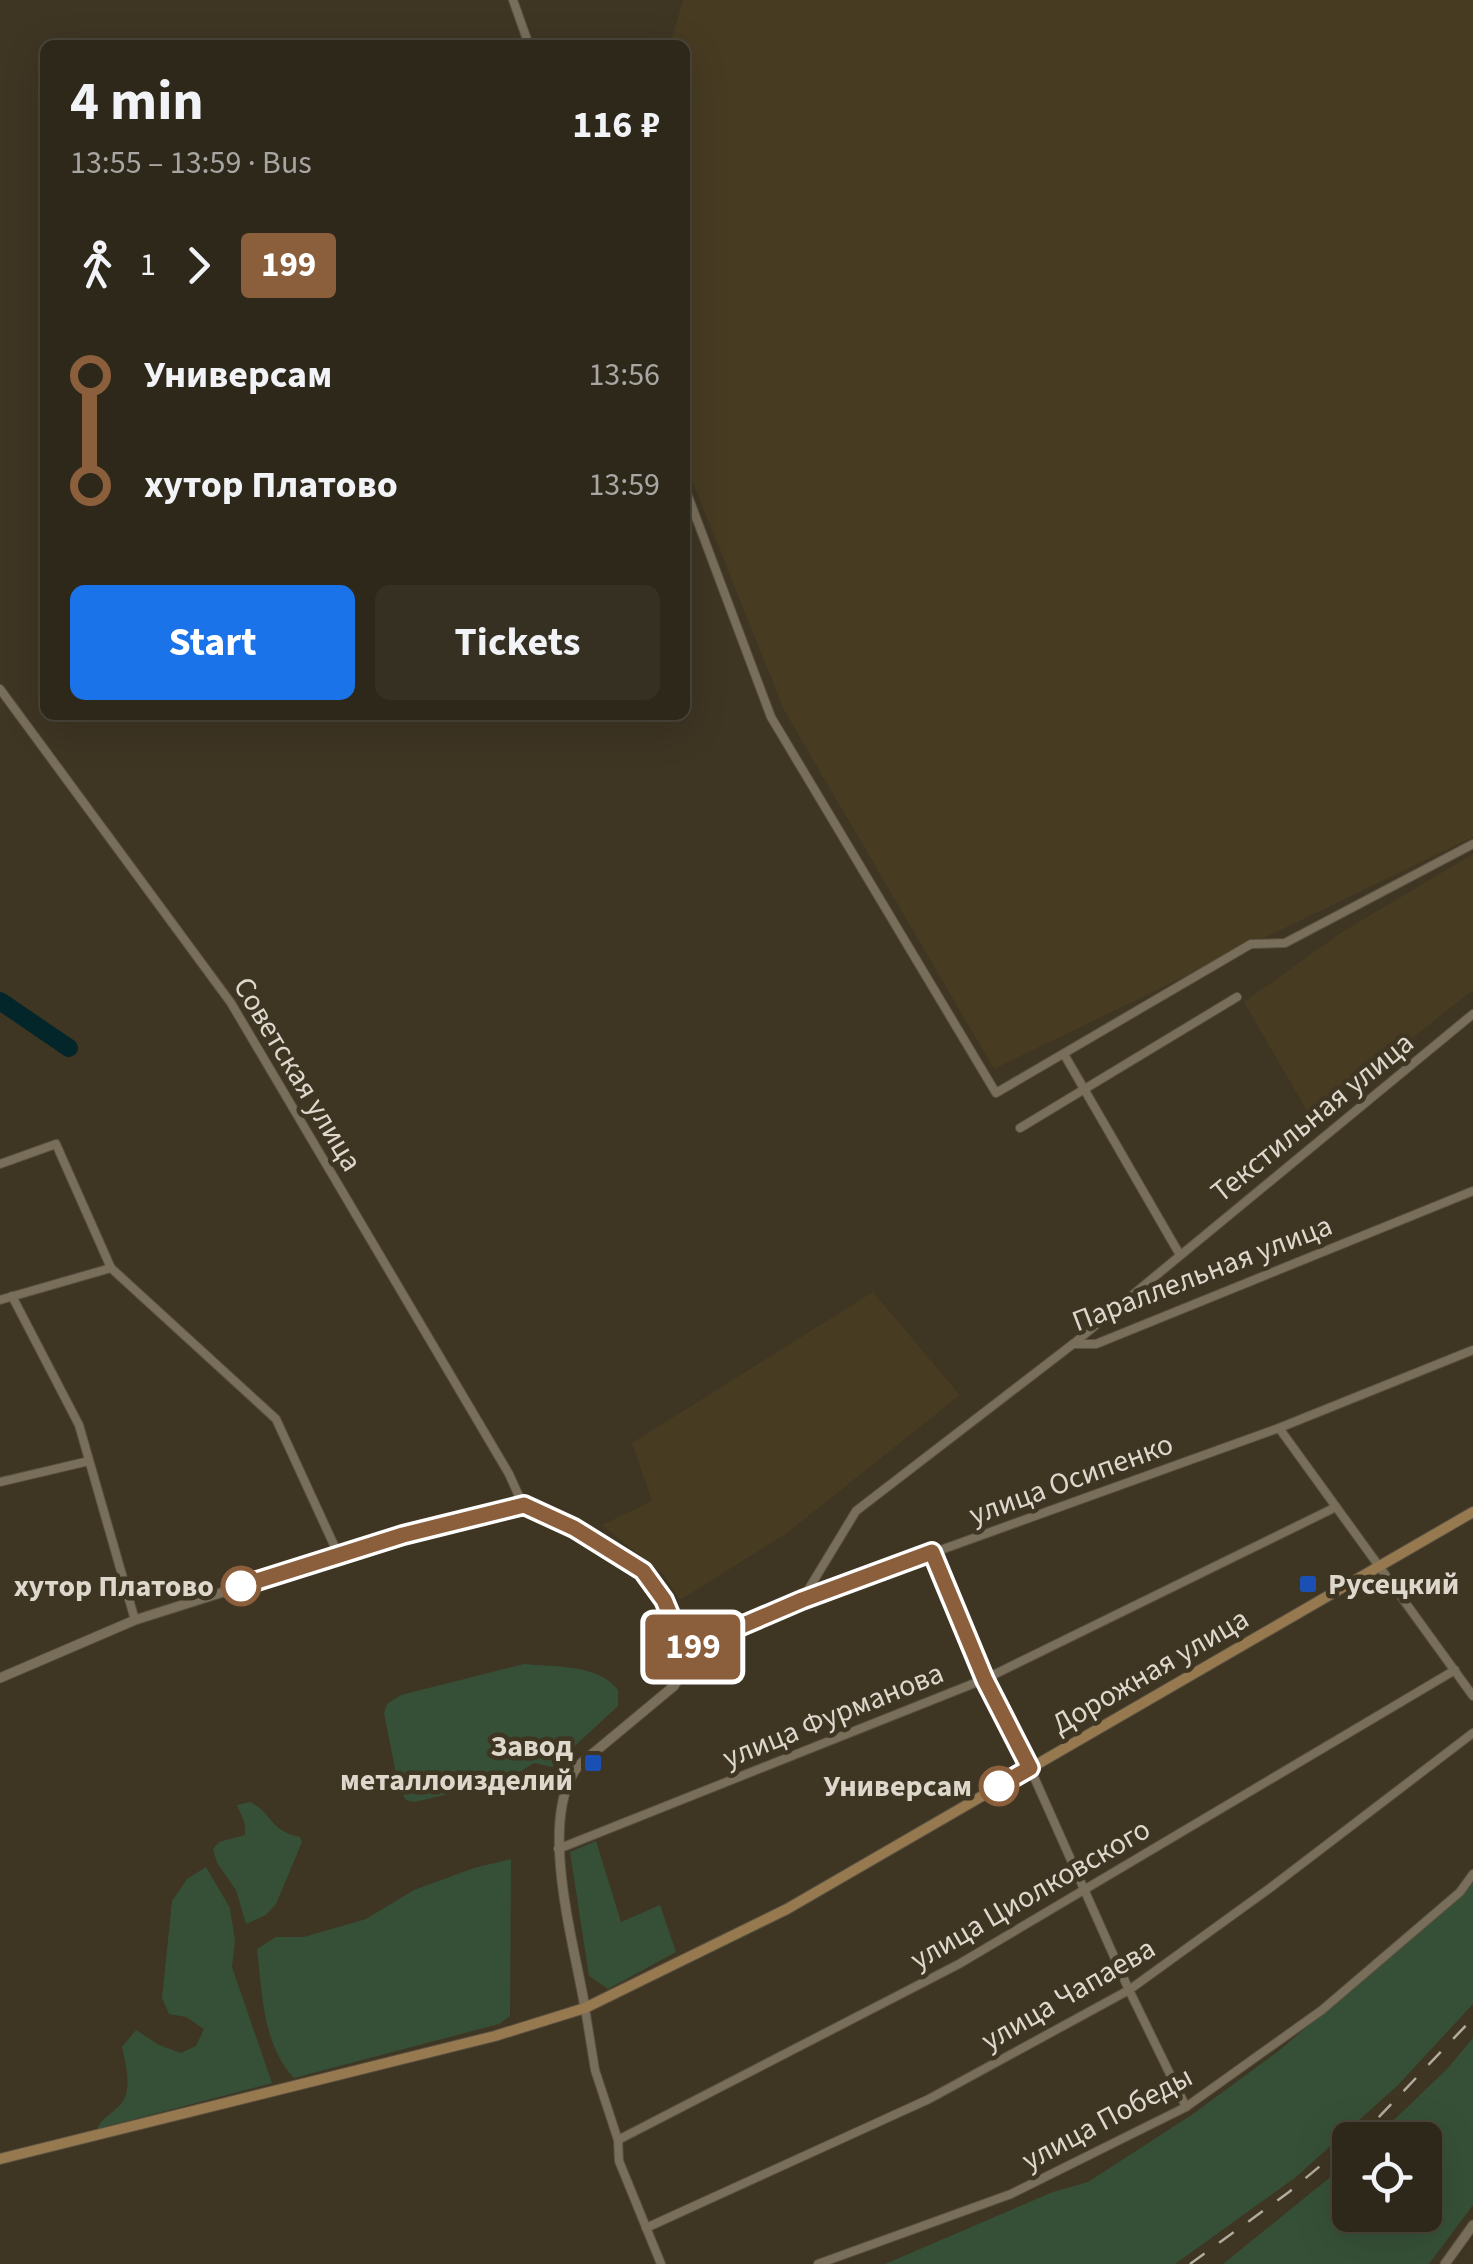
<!DOCTYPE html>
<html lang="en">
<head>
<meta charset="utf-8">
<style>
	:root { --surface:#2e281a; --page:#363023; --text:#f1f3f6; --muted:#a7a6a2; --line:#494439; --accent:#1a73e8 }
	body { margin:0; font-family:"Source Sans 3",sans-serif; background:var(--page); color:var(--text); height:100vh; display:flex; flex-direction:column; font-size:38px; white-space:nowrap }
	* { box-sizing:border-box; margin:0 }
	p { font-size:32px; color:var(--muted) }
	.icon { flex:none; width:55px; height:55px; fill:none; stroke:currentColor; stroke-width:2; stroke-linecap:round; stroke-linejoin:round }
	.map { position:relative; flex:1; overflow:hidden }
	.sheet { position:absolute; left:40px; top:40px; width:650px; height:680px; display:flex; flex-direction:column; background:var(--surface); border-radius:15px; box-shadow:0 10px 40px #0002,0 0 0 2px var(--line) }
	.sheet>* { flex:none }
	.badge { padding:0 20px; border-radius:8px; font-size:35px; line-height:65px }
	.controls { position:absolute; left:1332px; top:2122px; display:grid; gap:20px }
	.controls a { display:grid; place-items:center; width:110px; height:110px; border-radius:15px; background:var(--surface); box-shadow:0 10px 40px #0002,0 0 0 2px var(--line); font-size:50px }
	.map>.badge { position:absolute; translate:-50% -50%; box-shadow:0 0 0 5px #fff }
	.legs { display:flex; align-items:center; gap:15px; height:110px; padding:0 30px; font-size:32px }
	.legs p { margin-inline-start:auto }
	.overview { display:flex; align-items:center; justify-content:space-between; height:170px; padding:0 30px }
	h1 { font-size:55px; font-weight:700; line-height:75px }
	.action { display:flex; gap:20px; margin-top:auto; padding:20px 30px }
	.action a { flex:1; height:115px; border-radius:15px; background:var(--accent); color:#fff; font-size:40px; font-weight:700; line-height:115px; text-align:center }
	.action a+a { background:var(--page); color:var(--text) }
	ul { padding:0 30px; list-style:none }
	li { display:flex; align-items:center; gap:35px; height:110px; font-size:38px }
	li i { display:grid; place-items:center; width:15px; height:100%; margin:0 12px; background:currentColor }
	li i::after { content:''; width:25px; height:25px; margin:-12px; border:8px solid; border-radius:50%; background:var(--surface) }
	li p { margin-inline-start:auto }
	li:first-child i { background:linear-gradient(#0000 50%,currentColor 0) }
	li:last-child i { background:linear-gradient(currentColor 50%,#0000 0) }
	.map>svg:first-child { display:block }
	.built { fill:#473b22 }
	.green { fill:#365037 }
	.lines { fill:none; stroke-linecap:round; stroke-linejoin:round }
	.river { stroke:#022629; stroke-width:18 }
	.minor-casing { stroke:#595041; stroke-width:10 }
	.tertiary-casing { stroke:#595041; stroke-width:11 }
	.secondary-casing { stroke:#595041; stroke-width:12 }
	.minor { stroke:#786e5a; stroke-width:8 }
	.tertiary { stroke:#786e5a; stroke-width:9 }
	.secondary { stroke:#97794f; stroke-width:10 }
	.rail { stroke:#b3ac9f; stroke-width:2.5; stroke-dasharray:18 18; stroke-linecap:butt }
	.line-1-casing { stroke:#fff; stroke-width:22 }
	.line-1 { stroke:#8b5e3c; stroke-width:15 }
	.transit-dot { fill:#1a4fb4; stroke:#3e3523; stroke-width:4 }
	.stop-1-dot { fill:#fff; stroke:#8b5e3c; stroke-width:5 }
	.labels { text-anchor:middle; stroke-width:9; stroke-linejoin:round; paint-order:stroke }
	.street-label { font-size:30px; fill:#ddd7cc; stroke:#3e3523 }
	.poi-label { font-size:30px; font-weight:bold; fill:#ddd7cc; stroke:#3e3523; text-anchor:start }
	.stop-label { font-size:30px; font-weight:bold; fill:#ddd7cc; stroke:#3e3523; text-anchor:end }
</style>
</head>
<body>
<div class="map">
<svg width="1473" height="2264" viewBox="0 0 1473 2264">
	<rect width="100%" height="100%" fill="#3e3523"/>
	<g class="built">
		<path d="M683 0H1473V837L994 1069 784 710 685 463V45H670Z"/>
		<path d="M1473 854V990L1311 1118 1244 1002 1342 932Z"/>
		<path d="M873 1292 960 1395 787 1533 680 1600 663 1574 602 1525 652 1501 632 1443Z"/>
	</g>
	<g class="green">
		<path d="M524 1664C554 1667 599 1664 618 1690V1706L552 1767 534 1763 505 1781 414 1802 406 1800 399 1788 384 1713 387 1704 401 1695Z"/>
		<path d="M250 1802C274 1814 268 1830 300 1837L302 1842 276 1904 266 1915 246 1924 236 1890 217 1863 213 1849 219 1842 245 1835V1824L237 1805Z"/>
		<path d="M596 1841 621 1922 660 1905 676 1952 608 1989 589 1976 570 1852Z"/>
		<path d="M511 1859 510 2016 499 2024 294 2078C263 2046 262 1992 257 1949L276 1937H304L366 1919 414 1890 474 1868Z"/>
		<path d="M206 1867 230 1908 235 1941 232 1967 272 2083 97 2129C103 2116 111 2115 120 2105 133 2092 126 2064 122 2047L136 2030 159 2045 181 2053 196 2046 204 2029 186 2017 169 2014 162 1998 172 1901 187 1879Z"/>
		<path d="M1473 1883V2004L1398 2085 1296 2177 1175 2264H885L1053 2192 1088 2182 1193 2114 1281 2049Z"/>
		<path d="M1473 2038V2205L1429 2264H1223L1350 2161V2215H1425V2140H1373L1447 2069Z"/>
	</g>
	<g class="lines">
		<path class="river" d="M0 1001 69 1048"/>
		<defs>
			<g id="minor">
				<path d="M513 0 529 45"/>
				<path d="M685 488 771 717 996 1093 1251 944 1285 943 1473 844"/>
				<path d="M0 689 231 1003 509 1474 523 1505"/>
				<path d="M1065 1056 1180 1255"/>
				<path d="M1020 1128 1237 997"/>
				<path d="M0 1164 56 1144 111 1268 276 1419 339 1556"/>
				<path d="M12 1296 79 1425 135 1620"/>
				<path d="M0 1300 111 1268"/>
				<path d="M1073 1344H1096L1473 1191"/>
				<path d="M1279 1428 1473 1696"/>
				<path d="M0 1482 89 1461"/>
				<path d="M932 1552 985 1679 1030 1768 1129 1990 1186 2107"/>
				<path d="M802 1600 856 1511 1073 1344 1473 1014"/>
				<path d="M685 1650 802 1600 1279 1428 1473 1350"/>
				<path d="M558 1849 985 1679 1336 1507"/>
				<path d="M585 2008 595 2070 618 2140 619 2161 661 2264"/>
				<path d="M618 2140 959 1964 1455 1670"/>
				<path d="M646 2228 929 2099 1129 1990 1270 1888 1473 1733"/>
				<path d="M818 2264 1011 2194 1186 2107 1322 2010 1460 1892 1473 1874"/>
			</g>
			<g id="tertiary">
				<path d="M0 1678 135 1620 403 1535 523 1505 574 1528 643 1571 663 1600 685 1650V1668L674 1686 579 1765C536 1817 575 1946 585 2008"/>
				<path d="M1445 2264 1473 2225"/>
			</g>
			<path id="secondary" d="M0 2159 495 2036 585 2008 787 1909 1473 1512"/>
		</defs>
		<use href="#minor" class="minor-casing"/>
		<use href="#tertiary" class="tertiary-casing"/>
		<use href="#secondary" class="secondary-casing"/>
		<use href="#minor" class="minor"/>
		<use href="#tertiary" class="tertiary"/>
		<use href="#secondary" class="secondary"/>
		<g class="rail">
			<path d="M1351 2140 1377 2119 1473 2018"/>
			<path d="M1190 2264 1289 2192 1350 2141"/>
		</g>
	</g>
	<g class="lines">
		<defs>
			<path id="line-1" d="M241 1586 403 1535 524 1505 574 1528 643 1571 664 1600 685 1650 802 1600 932 1552 985 1680 1030 1768 999 1786"/>
		</defs>
		<use href="#line-1" class="line-1-casing"/>
		<use href="#line-1" class="line-1"/>
	</g>
	<g class="transit-dot">
		<rect x="1298" y="1574" width="20" height="20" rx="5"/>
		<rect x="583" y="1753" width="20" height="20" rx="5"/>
	</g>
	<g class="stop-1-dot">
		<circle cx="241" cy="1586" r="18"/>
		<circle cx="999" cy="1786" r="18"/>
	</g>
	<g class="labels">
		<g class="street-label">
			<text transform="translate(298 1074) rotate(59)" y="10">Советская улица</text>
			<text transform="translate(1312 1117) rotate(-39)" y="10">Текстильная улица</text>
			<text transform="translate(1202 1273) rotate(-21)" y="10">Параллельная улица</text>
			<text transform="translate(1071 1479) rotate(-20)" y="10">улица Осипенко</text>
			<text transform="translate(1150 1671) rotate(-30)" y="10">Дорожная улица</text>
			<text transform="translate(833 1715) rotate(-22)" y="10">улица Фурманова</text>
			<text transform="translate(1030 1894) rotate(-30)" y="10">улица Циолковского</text>
			<text transform="translate(1068 1994) rotate(-30)" y="10">улица Чапаева</text>
			<text transform="translate(1107 2118) rotate(-28)" y="10">улица Победы</text>
		</g>
		<g class="poi-label">
			<text x="1328" y="1594">Русецкий</text>
			<text x="573" y="1756" text-anchor="end">Завод<tspan x="573" dy="34">металлоизделий</tspan></text>
		</g>
		<g class="stop-label">
			<text x="214" y="1596">хутор Платово</text>
			<text x="972" y="1796">Универсам</text>
		</g>
	</g>
</svg>
<div class="controls">
<a><svg class="icon" aria-label="locate" viewBox="0 0 24 24"><circle cx="12" cy="12" r="6"/><path d="M12 2v4M12 18v4M2 12h4M18 12h4"/></svg></a>
</div>
<b class="badge" style="left:693px;top:1647px;background:#8b5e3c;color:#fff">199</b>
<section class="sheet">
<div class="overview"><div><h1>4 min</h1><p>13:55 – 13:59 · Bus</p></div><b>116 ₽</b></div>
<div class="legs"><svg class="icon" aria-label="walk" viewBox="0 0 24 24"><circle cx="13" cy="4" r="2"/><path d="M13 8l-2 6 4 7M11 14l-3 7M7 12l3-4h3l4 4"/></svg>1<svg class="icon" aria-label="forward" viewBox="0 0 24 24"><path d="M9 5l7 7-7 7"/></svg><b class="badge" style="background:#8b5e3c;color:#fff">199</b></div>
<ul>
<li><i style="color:#8b5e3c"></i><b>Универсам</b><p>13:56</p></li>
<li><i style="color:#8b5e3c"></i><b>хутор Платово</b><p>13:59</p></li>
</ul>
<div class="action"><a>Start</a><a>Tickets</a></div>
</section>
</div>
</body>
</html>
